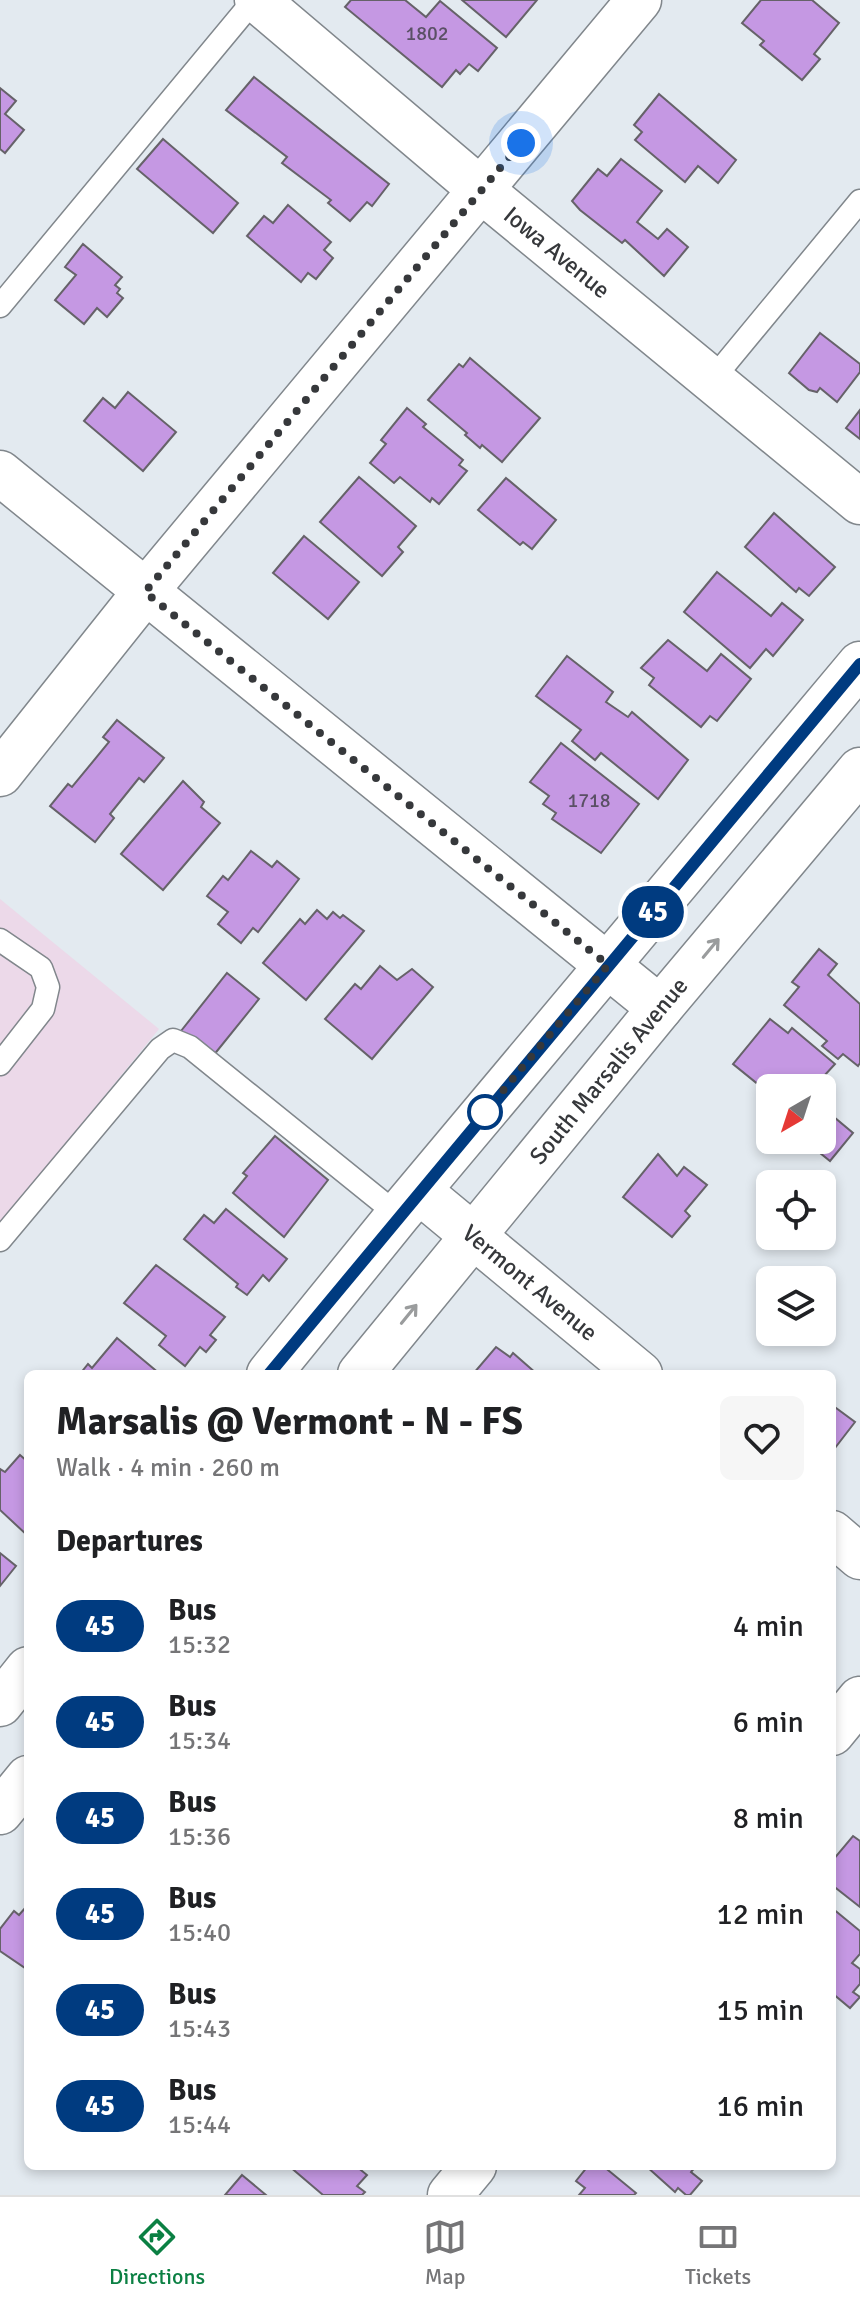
<!DOCTYPE html>
<html lang="en">
<head>
<meta charset="utf-8">
<style>
	:root { --surface:#fff; --page:#f6f6f6; --text:#202124; --muted:#757577; --line:#e0e0e0; --accent:#0b8043 }
	body { margin:0; font-family:Signika,sans-serif; background:var(--page); color:var(--text); height:100vh; display:flex; flex-direction:column; font-size:30px; white-space:nowrap }
	* { box-sizing:border-box; margin:0 }
	p { font-size:26px; color:var(--muted) }
	.icon { flex:none; width:44px; height:44px; fill:none; stroke:currentColor; stroke-width:2; stroke-linecap:round; stroke-linejoin:round }
	.map { position:relative; flex:1; overflow:hidden }
	.drawer { position:absolute; left:24px; top:1370px; width:812px; height:800px; display:flex; flex-direction:column; background:var(--surface); border-radius:12px; box-shadow:0 4px 12px #0003 }
	.drawer>* { flex:none }
	.badge { padding:0 16px; border-radius:26px; font-size:28px; line-height:52px }
	.needle { width:52px; rotate:219deg }
	.controls { position:absolute; left:756px; top:1074px; display:grid; gap:16px }
	.controls a { display:grid; place-items:center; width:80px; height:80px; border-radius:12px; background:var(--surface); box-shadow:0 4px 12px #0003; font-size:40px }
	.you { position:absolute; width:40px; height:40px; margin:-20px; border:6px solid #fff; border-radius:50%; background:#1a73e8; box-shadow:0 0 0 12px #1a73e833 }
	.map>.badge { position:absolute; translate:-50% -50%; box-shadow:0 0 0 4px #fff }
	h2 { padding:0 32px; font-size:30px; line-height:72px }
	.round { display:grid; place-items:center; flex:none; width:84px; height:84px; border-radius:12px; background:var(--page) }
	.overview { display:flex; align-items:center; justify-content:space-between; height:136px; padding:0 32px }
	h1 { font-size:38px; font-weight:700; line-height:60px }
	ul { padding:0; list-style:none }
	li { display:flex; align-items:center; gap:24px; height:96px; padding:0 32px }
	li div { flex:1 }
	li b { display:block; font-size:30px }
	li em { font-style:normal }
	li .badge { min-width:88px; font-weight:700; text-align:center }
	.dock { display:flex; justify-content:space-around; align-items:center; height:112px; border-top:2px solid var(--line); background:var(--surface); font-size:22px; color:var(--muted) }
	.dock a { display:grid; justify-items:center; gap:4px }
	.dock .on { color:var(--accent) }
	.map>svg:first-child { display:block }
	.education { fill:#ecd9e9 }
	.building { fill:#c598e3; stroke:#666269; stroke-width:2 }
	.lines { fill:none; stroke-linecap:round; stroke-linejoin:round }
	.service-casing { stroke:#81878c; stroke-width:25 }
	.minor-casing { stroke:#81878c; stroke-width:47 }
	.secondary-casing { stroke:#81878c; stroke-width:47 }
	.service { stroke:#fff; stroke-width:22 }
	.minor { stroke:#fff; stroke-width:44 }
	.secondary { stroke:#fff; stroke-width:44 }
	.oneway { stroke:#9a9c9d }
	.line-casing { stroke:#fff; stroke-width:18 }
	.line { stroke:#003b80; stroke-width:12 }
	.walk { stroke:#36383b; stroke-width:8; stroke-dasharray:0 14.4 }
	.stop-dot { fill:#fff; stroke:#003b80; stroke-width:4 }
	.labels { text-anchor:middle; stroke-width:7; stroke-linejoin:round; paint-order:stroke }
	.number-label { font-size:20px; fill:#5a5065 }
	.street-label { font-size:24px; fill:#36383b; stroke:#fff }
</style>
</head>
<body>
<div class="map">
<svg width="860" height="2195" viewBox="0 0 860 2195">
	<rect width="100%" height="100%" fill="#e3eaf0"/>
	<path class="education" d="M0 899 159 1029 0 1224Z"/>
	<g class="building">
		<path d="M351 0H405L426 17 440 1 497 48 478 71 469 64 460 74 456 70 442 87 345 7Z"/>
		<path d="M462 0H537L506 37Z"/>
		<path d="M761 0H812L839 23 814 54 820 59 802 80 760 45 764 41 742 23Z"/>
		<path d="M254 77 389 184 372 206 367 202 350 221 328 203 331 200 282 163 287 157 226 110Z"/>
		<path d="M0 88 16 101 5 114 24 130 5 153 0 149Z"/>
		<path d="M659 94 736 160 718 183 698 166 685 182 635 140 642 132 634 125Z"/>
		<path d="M163 139 238 203 213 233 137 169Z"/>
		<path d="M621 159 662 191 637 222 658 239 667 229 688 247 664 276 625 240 622 243 580 210 572 201 598 169 607 176Z"/>
		<path d="M288 205 331 242 324 250 333 258 316 279 308 273 301 282 247 236 264 216 273 223Z"/>
		<path d="M83 244 122 277 115 285 120 289 117 293 123 298 107 317 97 308 84 324 55 300 76 275 65 267Z"/>
		<path d="M820 333 860 364V372L837 402 820 388 817 392 809 390 789 373Z"/>
		<path d="M470 358 540 418 502 462 482 445 480 448 465 435 467 433 428 400 459 364 463 367Z"/>
		<path d="M128 392 176 432 143 471 84 421 103 398 115 408Z"/>
		<path d="M407 408 426 424 423 427 463 460 459 465 467 471 439 504 432 498 430 502 400 477 394 483 370 463 386 444 381 440Z"/>
		<path d="M860 410V439L846 428Z"/>
		<path d="M359 477 416 526 398 547 403 552 382 576 320 522Z"/>
		<path d="M506 478 556 520 532 549 523 542 520 545 478 510Z"/>
		<path d="M774 513 835 567 809 596 799 588 796 592 745 547Z"/>
		<path d="M304 536 359 582 328 619 273 573Z"/>
		<path d="M717 572 771 616 782 603 803 620 773 656 766 649 750 668 684 612Z"/>
		<path d="M668 640 707 671 721 654 751 679 717 721 710 716 701 727 649 685 654 678 641 668Z"/>
		<path d="M567 656 613 692 606 702 628 717 632 712 688 760 658 799 601 753 595 760 572 741 581 730 536 696Z"/>
		<path d="M117 720 164 758 144 782 139 778 110 814 114 818 95 842 50 806 68 784 72 787 109 742 103 737Z"/>
		<path d="M561 743 639 804 601 853 552 819 556 813 543 804 549 796 530 782Z"/>
		<path d="M183 781 204 802 201 807 220 823 163 890 121 854Z"/>
		<path d="M251 851 272 867 277 861 299 879 258 932 253 928 241 943 218 924 228 912 207 896 223 876 228 880Z"/>
		<path d="M317 910 327 919 333 912 340 918 343 915 364 931 306 1000 263 963 300 919 305 924Z"/>
		<path d="M819 949 837 964 828 975 860 1004V1063L858 1066 843 1054 838 1059 822 1046 827 1041 784 1005 799 987 792 982Z"/>
		<path d="M380 966 397 980 412 969 433 987 372 1059 325 1019 355 984 361 989Z"/>
		<path d="M227 973 259 999 213 1056 181 1031Z"/>
		<path d="M770 1019 788 1033 792 1028 835 1064 813 1088H770V1094L733 1064Z"/>
		<path d="M822 1107 853 1133 830 1161 804 1140H822Z"/>
		<path d="M275 1136 328 1180 284 1237 233 1193 247 1176 243 1173Z"/>
		<path d="M658 1154 677 1176 684 1167 707 1185 685 1211 690 1216 672 1237 623 1197Z"/>
		<path d="M226 1209 287 1259 269 1281 263 1275 247 1295 236 1287 238 1284 184 1239 204 1215 214 1223Z"/>
		<path d="M156 1265 225 1317 210 1335 216 1340 206 1352 200 1347 185 1366 159 1345 166 1336 124 1303Z"/>
		<path d="M117 1338 160 1374H80L88 1364 92 1368Z"/>
		<path d="M496 1347 510 1357 513 1353 537 1374H473Z"/>
		<path d="M832 1405 855 1422 835 1448 832 1446Z"/>
		<path d="M20 1455 28 1462V1536L0 1510V1469L5 1472Z"/>
		<path d="M0 1553 16 1566 0 1586Z"/>
		<path d="M853 1836 860 1841V1907L832 1885V1861Z"/>
		<path d="M26 1907 28 1908V1970L0 1951V1929L14 1911 19 1915Z"/>
		<path d="M832 1908 860 1931V1954L852 1963 860 1969V1984L853 1992 860 1997 850 2008 832 1993Z"/>
		<path d="M289 2166H356L367 2175 357 2186 365 2192 362 2195H323Z"/>
		<path d="M588 2166H603L636 2193 634 2195H579L585 2188 576 2181Z"/>
		<path d="M646 2166H696L691 2172 702 2181 690 2195H686L678 2188 675 2192Z"/>
		<path d="M242 2175 266 2195H225Z"/>
	</g>
	<g class="lines">
		<defs>
			<g id="service">
				<path d="M0 306 254 0"/>
				<path d="M712 380 860 201"/>
				<path d="M0 940 41 968 48 987 43 1009 0 1064"/>
				<path d="M0 1240 160 1049 173 1040 190 1047 398 1215"/>
			</g>
			<g id="minor">
				<path id="s1" d="M257 0 481 190 860 502"/>
				<path d="M0 473 660 1008"/>
				<path d="M0 774 145 592 639 0"/>
				<path id="s2" d="M419 1191 640 1374"/>
				<path d="M832 1533 860 1557"/>
				<path d="M832 1733 860 1699"/>
				<path d="M450 2195 474 2166"/>
			</g>
			<g id="secondary">
				<path d="M269 1374 398 1215 860 664"/>
				<path id="s3" d="M360 1374 660 1008 860 770"/>
				<path d="M0 1704 28 1669"/>
				<path d="M0 1812 28 1778"/>
			</g>
		</defs>
		<use href="#service" class="service-casing"/>
		<use href="#minor" class="minor-casing"/>
		<use href="#secondary" class="secondary-casing"/>
		<use href="#service" class="service"/>
		<use href="#minor" class="minor"/>
		<use href="#secondary" class="secondary"/>
	</g>
	<defs><path id="oneway-shaft" d="M-6 0H5M1.5-3L5.5 0L1.5 3" fill="none" stroke-width="1.6" stroke-linecap="round" stroke-linejoin="round" transform="scale(2)"/></defs>
	<g class="oneway">
		<use href="#oneway-shaft" transform="translate(711 948) rotate(-50)"/>
		<use href="#oneway-shaft" transform="translate(409 1314) rotate(-51)"/>
	</g>
	<g class="lines">
		<defs>
			<path id="line" d="M269 1374 860 664"/>
		</defs>
		<use href="#line" class="line-casing"/>
		<use href="#line" class="line"/>
		<path class="walk" d="M485 1112 608 965 145 592 521 143"/>
	</g>
	<circle class="stop-dot" cx="485" cy="1112" r="16"/>
	<g class="labels">
		<g class="number-label">
			<text x="427" y="40">1802</text>
			<text x="589" y="807">1718</text>
		</g>
		<g class="street-label">
			<text dy="8" stroke="none"><textPath href="#s1" startOffset="392">Iowa Avenue</textPath></text>
			<text dy="8" stroke="none"><textPath href="#s3" startOffset="392">South Marsalis Avenue</textPath></text>
			<text dy="8" stroke="none"><textPath href="#s2" startOffset="144">Vermont Avenue</textPath></text>
		</g>
	</g>
</svg>
<div class="controls">
<a><svg class="needle" viewBox="-14 -14 28 28"><path d="M0-13l5 13h-10z" fill="#e53935"/><path d="M0 13l5-13h-10z" fill="#757577"/></svg></a>
<a><svg class="icon" aria-label="locate" viewBox="0 0 24 24"><circle cx="12" cy="12" r="6"/><path d="M12 2v4M12 18v4M2 12h4M18 12h4"/></svg></a>
<a><svg class="icon" aria-label="layers" viewBox="0 0 24 24"><path d="M12 4l9 5-9 5-9-5zM3 14l9 5 9-5"/></svg></a>
</div>
<div class="you" style="left:521px;top:143px"></div>
<b class="badge" style="left:653px;top:912px;background:#003b80;color:#fff">45</b>
<section class="drawer">
<div class="overview"><div><h1>Marsalis @ Vermont - N - FS</h1><p>Walk · 4 min · 260 m</p></div><a class="round"><svg class="icon" aria-label="heart" viewBox="0 0 24 24"><path d="M12 20l-8-8c-3-5 5-10 8-4 3-6 11-1 8 4z"/></svg></a></div>
<h2>Departures</h2>
<ul>
<li><span class="badge" style="background:#003b80;color:#fff">45</span><div><b>Bus</b><p>15:32</p></div><em>4 min</em></li>
<li><span class="badge" style="background:#003b80;color:#fff">45</span><div><b>Bus</b><p>15:34</p></div><em>6 min</em></li>
<li><span class="badge" style="background:#003b80;color:#fff">45</span><div><b>Bus</b><p>15:36</p></div><em>8 min</em></li>
<li><span class="badge" style="background:#003b80;color:#fff">45</span><div><b>Bus</b><p>15:40</p></div><em>12 min</em></li>
<li><span class="badge" style="background:#003b80;color:#fff">45</span><div><b>Bus</b><p>15:43</p></div><em>15 min</em></li>
<li><span class="badge" style="background:#003b80;color:#fff">45</span><div><b>Bus</b><p>15:44</p></div><em>16 min</em></li>
</ul>
</section>
</div>
<nav class="dock">
<a class="on"><svg class="icon" aria-label="directions" viewBox="0 0 24 24"><path d="M12 3l9 9-9 9-9-9zM9 14v-3h6M13 9l2 2-2 2"/></svg>Directions</a>
<a><svg class="icon" aria-label="map" viewBox="0 0 24 24"><path d="M3 6l6-2 6 2 6-2v14l-6 2-6-2-6 2zM9 4v14M15 6v14"/></svg>Map</a>
<a><svg class="icon" aria-label="tickets" viewBox="0 0 24 24"><path d="M3 7h18v10H3zM15 7v10"/></svg>Tickets</a>
</nav>
</body>
</html>
